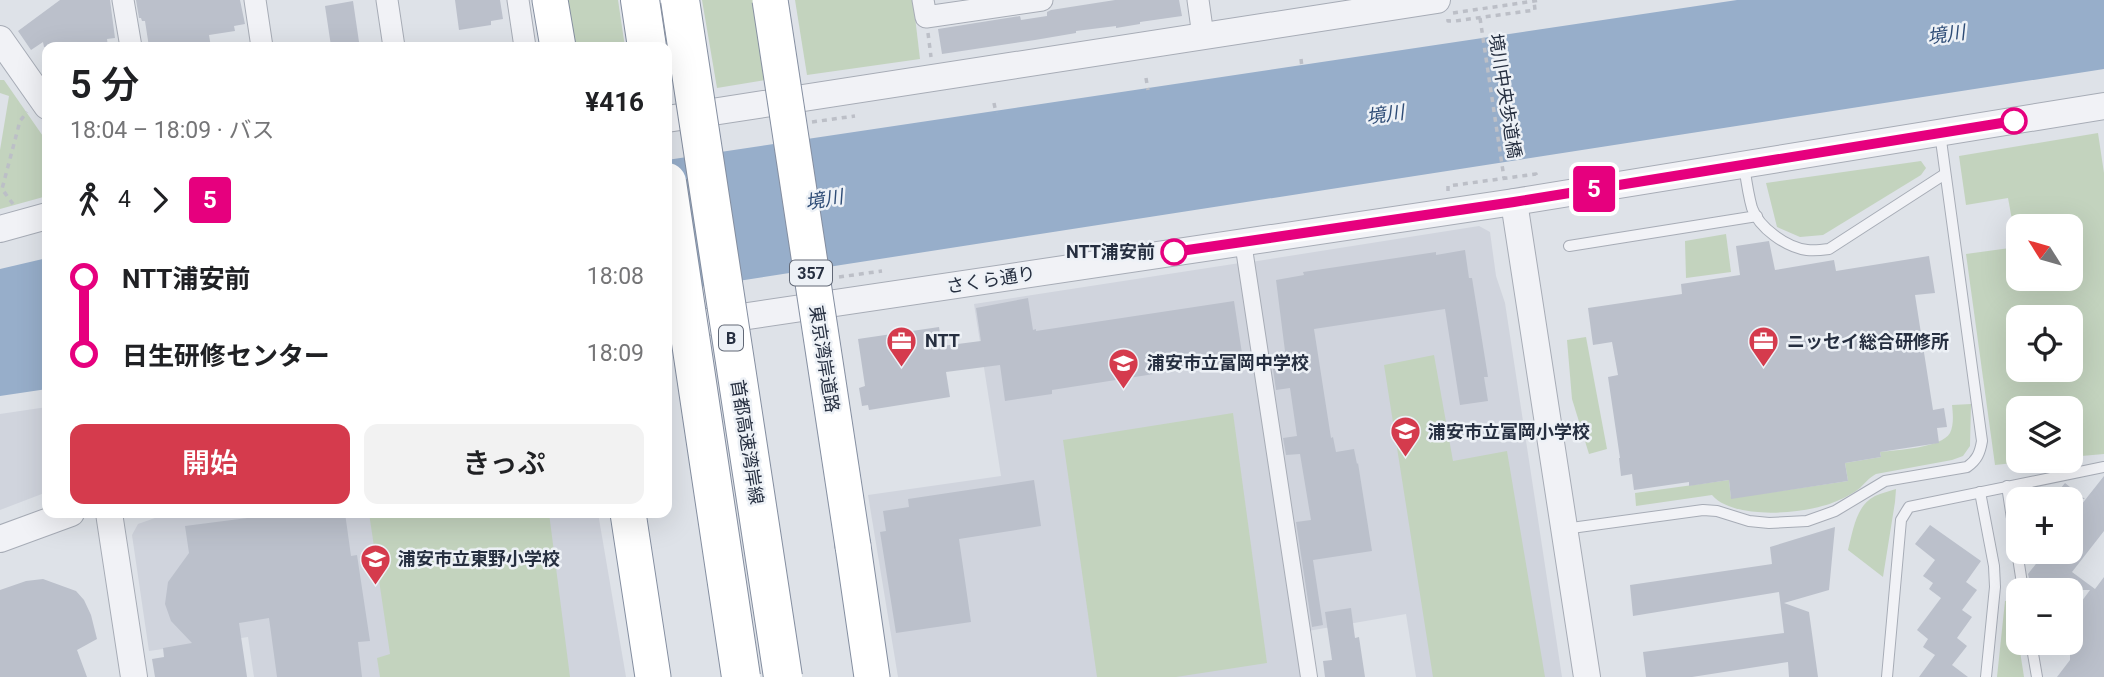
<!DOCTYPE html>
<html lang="ja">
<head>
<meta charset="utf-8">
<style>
	:root { --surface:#fff; --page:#f2f2f2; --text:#202124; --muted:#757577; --accent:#d53b4d }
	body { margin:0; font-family:Roboto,"Noto Sans JP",sans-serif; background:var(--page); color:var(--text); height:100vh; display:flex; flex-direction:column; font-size:26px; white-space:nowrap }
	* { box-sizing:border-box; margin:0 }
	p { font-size:23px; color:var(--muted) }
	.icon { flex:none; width:38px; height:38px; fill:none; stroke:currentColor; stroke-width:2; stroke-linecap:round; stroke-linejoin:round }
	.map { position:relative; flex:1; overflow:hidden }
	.panel { position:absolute; left:42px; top:42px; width:630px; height:476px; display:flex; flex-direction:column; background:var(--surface); border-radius:14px; box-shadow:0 7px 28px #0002 }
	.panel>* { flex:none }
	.badge { padding:0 14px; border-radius:5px; font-size:24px; line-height:46px }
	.needle { width:46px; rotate:307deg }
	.buttons { position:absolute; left:2006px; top:214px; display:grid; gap:14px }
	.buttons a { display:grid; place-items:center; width:77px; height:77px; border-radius:14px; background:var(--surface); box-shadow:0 7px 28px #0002; font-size:35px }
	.map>.badge { position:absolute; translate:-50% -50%; box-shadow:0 0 0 4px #fff }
	.legs { display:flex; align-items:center; gap:10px; height:77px; padding:0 28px; font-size:23px }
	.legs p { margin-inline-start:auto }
	.headline { display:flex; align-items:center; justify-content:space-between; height:119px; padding:0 28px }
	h1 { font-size:38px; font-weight:600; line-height:52px }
	.cta { display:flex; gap:14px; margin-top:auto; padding:14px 28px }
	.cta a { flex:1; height:80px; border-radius:14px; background:var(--accent); color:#fff; font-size:28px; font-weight:600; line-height:80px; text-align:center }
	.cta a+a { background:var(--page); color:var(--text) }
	ul { padding:0 28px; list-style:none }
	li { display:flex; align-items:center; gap:24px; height:77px; font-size:26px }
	li i { display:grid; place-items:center; width:10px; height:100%; margin:0 9px; background:currentColor }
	li i::after { content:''; width:18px; height:18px; margin:-9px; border:5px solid; border-radius:50%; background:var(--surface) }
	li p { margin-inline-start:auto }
	li:first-child i { background:linear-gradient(#0000 50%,currentColor 0) }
	li:last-child i { background:linear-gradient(currentColor 50%,#0000 0) }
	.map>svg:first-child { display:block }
	.built { fill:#d0d4dd }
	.green { fill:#c3d3be; fill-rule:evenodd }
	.water { fill:#97aeca }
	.building { fill:#bbc0cb }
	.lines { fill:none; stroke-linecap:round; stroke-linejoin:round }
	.service-casing { stroke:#a7acb6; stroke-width:12 }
	.pedestrian-casing { stroke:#a7acb6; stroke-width:18 }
	.minor-casing { stroke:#a7acb6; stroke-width:23 }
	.tertiary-casing { stroke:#a7acb6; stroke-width:28 }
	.trunk-casing { stroke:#848ea0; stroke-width:37 }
	.motorway-casing { stroke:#848ea0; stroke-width:40 }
	.path { stroke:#bcbfc7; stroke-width:3.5; stroke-dasharray:5 5; stroke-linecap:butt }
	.service { stroke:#f1f2f6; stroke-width:10 }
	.pedestrian { stroke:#f1f2f6; stroke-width:16 }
	.minor { stroke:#f1f2f6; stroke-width:21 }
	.tertiary { stroke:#f1f2f6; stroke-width:26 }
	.trunk { stroke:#fff; stroke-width:35 }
	.motorway { stroke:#fff; stroke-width:38 }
	.trunk-bridge-casing { stroke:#848ea0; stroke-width:37; stroke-linecap:butt }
	.motorway-bridge-casing { stroke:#848ea0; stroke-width:40; stroke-linecap:butt }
	.trunk-bridge { stroke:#fff; stroke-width:35 }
	.motorway-bridge { stroke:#fff; stroke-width:38 }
	.line-1-casing { stroke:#fff; stroke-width:16 }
	.line-1 { stroke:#e6007e; stroke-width:10 }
	.stop-1-dot { fill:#fff; stroke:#e6007e; stroke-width:3.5 }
	.labels { text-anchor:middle; stroke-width:5; stroke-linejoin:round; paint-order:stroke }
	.shield { fill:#edf1f6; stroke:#626977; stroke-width:2 }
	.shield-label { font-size:16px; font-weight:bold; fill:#262f40 }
	.street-label { font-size:18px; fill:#262f40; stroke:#edf1f6 }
	.stop-label { font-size:18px; font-weight:bold; fill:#262f40; stroke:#edf1f6; text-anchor:end }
	.poi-label { font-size:18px; font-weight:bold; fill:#262f40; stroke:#edf1f6; text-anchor:start }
	.water-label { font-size:19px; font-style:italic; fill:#2e4c76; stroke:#edf1f6 }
</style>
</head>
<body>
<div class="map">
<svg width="2104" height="677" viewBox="0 0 2104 677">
	<rect width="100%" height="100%" fill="#dee2e8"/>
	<g class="built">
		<path d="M1479 226 1490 232 1496 276 1505 303 1562 677H1416L1406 614 1308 631 1251 262Z"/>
		<path d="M1240 263 1303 677H898L868 495 1001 476 974 304Z"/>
		<path d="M47 407V492L0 510V414Z"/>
		<path d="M169 513H598L626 677H254L248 637 149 651 132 535 138 524Z"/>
	</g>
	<g class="green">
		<path d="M564 0H618L625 47H571Z"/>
		<path d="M702 0H757L771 79 717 88Z"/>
		<path d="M795 0H913L920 59 807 75Z"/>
		<path d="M0 80H4L47 142V196L0 209V150L9 96 0 93Z"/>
		<path d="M2098 133 2104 173V454L2070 457V408H2018V460H2040L1995 465 1966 254 2017 247 2008 198 1966 205 1959 156ZM2018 226H2070V278H2018ZM2018 317H2070V369H2018Z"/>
		<path d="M1921 161 1926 168 1921 175 1823 235 1800 237 1777 227 1766 183Z"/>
		<path d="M1726 234 1731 272 1686 278 1685 241Z"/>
		<path d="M1586 337 1607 449 1589 454 1572 399 1567 340Z"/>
		<path d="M1434 355 1453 461 1507 451 1545 677H1433L1384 365Z"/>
		<path d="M1971 404 1970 446 1963 456 1952 460 1876 474C1869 478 1866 482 1860 488 1854 493 1844 498 1837 501 1808 514 1734 521 1712 495L1636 506 1635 493 1729 480 1731 498 1848 481 1845 463 1881 457 1880 452C1897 450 1941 448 1950 433 1954 425 1953 414 1952 405Z"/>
		<path d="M1233 413 1267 663 1176 677H1097L1063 440Z"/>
		<path d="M1896 489 1895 502 1883 577 1848 550C1853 531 1856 505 1875 496 1881 493 1890 491 1896 489Z"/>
		<path d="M369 513H549L570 677H380L377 658 390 654Z"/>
		<path d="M2012 600 2024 677H1997L2005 601Z"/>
	</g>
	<g class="water">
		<path d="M1737 0H2104V69L667 292V160Z"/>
		<path d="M47 258V389L0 396V269Z"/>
	</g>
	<g class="building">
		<path d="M60 0H110L115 38 107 39 108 47H44L43 42 31 50 18 31Z"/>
		<path d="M136 0H240L245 24 234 26 235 31 209 35 211 47H149L145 21H142L141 18H139Z"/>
		<path d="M455 0H500L503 19 491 21V25L459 30Z"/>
		<path d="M1115 0H1179L1182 16 1140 22V24L1116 28V26L1076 31V33L1035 40 942 54 938 29 1020 16 1021 20 1047 16V12L1051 10Z"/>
		<path d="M353 1 359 42 331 46 325 6Z"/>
		<path d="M1769 241 1775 270 1834 260 1836 271 1929 256 1935 293 1915 295 1933 410 1944 408 1947 427 1937 428 1939 443 1880 452 1881 457 1845 463 1848 481 1731 499 1729 480 1689 486V482L1634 490 1632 474 1621 476 1619 458H1620L1608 377 1618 375 1612 342 1593 345 1588 308 1682 294 1681 284 1740 275 1736 246Z"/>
		<path d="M1465 250 1469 278H1472L1488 377H1484L1488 401 1460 405 1445 309 1314 329 1331 438 1333 437 1336 452 1354 449 1357 464 1358 463 1372 551 1313 560 1323 625 1312 627 1296 522 1311 520 1300 454 1286 455 1283 438 1297 436 1290 388 1276 390 1273 369 1287 367 1276 280 1304 275 1303 272 1436 252V255Z"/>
		<path d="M1028 298 1033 330 1036 329V331L1234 301 1243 360 1052 390V394L1005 401 1000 365 946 372 950 397 869 410 868 405 862 406 859 388 865 386 858 339 939 327 942 346 981 341 976 308Z"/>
		<path d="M2104 476V531L2072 572 2095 589 2104 577V677H2057L2070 660V617L2090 590H2039L2030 582 2028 574 2046 551H2070V519Z"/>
		<path d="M1034 480 1041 526 959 539 971 622 896 633 880 532 886 531 883 511 909 507 908 499Z"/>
		<path d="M2065 483 2085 499H2052Z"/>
		<path d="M254 513H345L351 556 357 555 370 641 358 642 362 677H277L269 618 239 623 247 677H155L152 659 164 657 163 648 192 643 171 621 165 604 168 582 189 553 185 526 255 517Z"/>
		<path d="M1930 525 1981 561 1966 582 1977 590 1962 610 1972 617 1957 638 1967 646 1952 665 1968 677H1919L1935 655 1923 647 1928 639 1917 630 1941 598 1929 589 1933 583 1923 576 1935 560 1915 544Z"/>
		<path d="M1835 527 1829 590 1784 603 1809 612 1818 677H1789L1788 662 1692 677H1646L1643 652 1784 633 1779 592 1633 616 1630 585 1772 564 1770 547Z"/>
		<path d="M43 579 76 591 84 600 91 615 97 639 77 650 87 677H0V590L26 581Z"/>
		<path d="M1351 608 1355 638 1359 637 1365 677H1325L1323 661 1332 660 1325 612Z"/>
	</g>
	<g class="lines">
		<defs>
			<g id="service">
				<path d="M1744 165C1746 179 1748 194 1752 208 1759 228 1786 247 1807 250 1814 251 1822 250 1829 249L1945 174"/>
				<path d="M1569 246 1757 216"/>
				<path d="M2007 486 2023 590"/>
				<path d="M1980 492 1994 566 1995 587 1986 677"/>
				<path d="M1564 529 1703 510 1717 511 1749 521 1769 523 1807 521 1835 511 1885 481 1967 467C1977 460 1980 453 1982 441L1940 133"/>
				<path d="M2031 642 2037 677"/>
				<path d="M1887 677 1901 520 1909 507 2104 467"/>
			</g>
			<path id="pedestrian" d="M1243 242 1309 677"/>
			<g id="minor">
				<path d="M123 0 131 47"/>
				<path d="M255 0 262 47"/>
				<path d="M387 0 394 47"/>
				<path d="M518 0 525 47"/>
				<path d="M923 0 926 17 1042 0"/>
				<path d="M1198 0 1203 36"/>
			</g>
			<g id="tertiary">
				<path d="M0 39 47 106"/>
				<path d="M667 119 1437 0"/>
				<path d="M1514 202 1587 677"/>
				<path d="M0 229 47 216"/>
				<path d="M667 328 1514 202 2104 106"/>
				<path d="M109 513 134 677"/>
				<path d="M0 539 71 513"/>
			</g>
			<g id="trunk">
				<path d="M550 0 558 47"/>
				<path d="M628 513 653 677"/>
				<path d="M853 546 872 677"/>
			</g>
			<path id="motorway" d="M640 0 647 47"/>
		</defs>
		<use href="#service" class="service-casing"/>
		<use href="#pedestrian" class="pedestrian-casing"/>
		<use href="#minor" class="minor-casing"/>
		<use href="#tertiary" class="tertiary-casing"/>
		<use href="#trunk" class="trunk-casing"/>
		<use href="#motorway" class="motorway-casing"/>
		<g class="path">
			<path d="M1453 13 1541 0"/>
			<path d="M1480 18 1504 178"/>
			<path d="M1448 19V21H1455L1535 10 1534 1"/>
			<path d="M928 33 931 57"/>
			<path d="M1301 59 1302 67"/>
			<path d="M1146 78 1148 90"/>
			<path d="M994 103 996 113"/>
			<path d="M812 122 855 116"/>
			<path d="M1448 191V186L1536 174 1537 177"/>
			<path d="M13 204 2 189 20 121 27 112"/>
			<path d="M839 277 882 271"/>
		</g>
		<use href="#service" class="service"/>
		<use href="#pedestrian" class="pedestrian"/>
		<use href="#minor" class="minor"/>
		<use href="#tertiary" class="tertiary"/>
		<use href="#trunk" class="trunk"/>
		<use href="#motorway" class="motorway"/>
		<defs>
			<path id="trunk-bridge" d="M770 0 853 546"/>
			<g id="motorway-bridge">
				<path d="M680 0 783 677"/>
				<path d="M667 182 741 677"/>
			</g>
		</defs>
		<use href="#trunk-bridge" class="trunk-bridge-casing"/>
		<use href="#motorway-bridge" class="motorway-bridge-casing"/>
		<use href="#trunk-bridge" class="trunk-bridge"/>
		<use href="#motorway-bridge" class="motorway-bridge"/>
	</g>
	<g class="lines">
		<defs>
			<path id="line-1" d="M1174 252 1514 202 2014 121"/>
		</defs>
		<use href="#line-1" class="line-1-casing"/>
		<use href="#line-1" class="line-1"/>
	</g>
	<defs>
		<symbol id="office-pin" viewBox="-11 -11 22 30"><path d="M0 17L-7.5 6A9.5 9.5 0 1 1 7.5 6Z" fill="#d53b4d" stroke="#edf1f6"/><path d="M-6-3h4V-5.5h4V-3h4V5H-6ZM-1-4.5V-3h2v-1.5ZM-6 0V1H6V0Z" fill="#fff"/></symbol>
		<symbol id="school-pin" viewBox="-11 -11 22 30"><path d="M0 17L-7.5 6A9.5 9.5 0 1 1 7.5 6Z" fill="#d53b4d" stroke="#edf1f6"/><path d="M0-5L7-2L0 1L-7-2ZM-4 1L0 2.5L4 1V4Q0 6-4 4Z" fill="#fff"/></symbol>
	</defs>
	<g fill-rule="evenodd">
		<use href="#office-pin" x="884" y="324" width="35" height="47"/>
		<use href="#office-pin" x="1746" y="324" width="35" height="47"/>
		<use href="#school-pin" x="1106" y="346" width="35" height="47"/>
		<use href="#school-pin" x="1388" y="414" width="35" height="47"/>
		<use href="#school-pin" x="358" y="542" width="35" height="47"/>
	</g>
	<g class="stop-1-dot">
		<circle cx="2014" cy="121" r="12"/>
		<circle cx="1174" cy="252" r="12"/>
	</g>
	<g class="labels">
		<g class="shield">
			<rect x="790" y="260.5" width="42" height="25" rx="5"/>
			<rect x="719" y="325.5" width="24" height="25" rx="5"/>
		</g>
		<g class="shield-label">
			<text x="811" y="279">357</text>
			<text x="731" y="344">B</text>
		</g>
		<g class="street-label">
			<text transform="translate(1505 96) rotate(81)" y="6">境川中央歩道橋</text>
			<text transform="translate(991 280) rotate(-9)" y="6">さくら通り</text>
			<text transform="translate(824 359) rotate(81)" y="6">東京湾岸道路</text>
			<text transform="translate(747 442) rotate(81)" y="6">首都高速湾岸線</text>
		</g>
		<g class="stop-label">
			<text x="1155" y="258">NTT浦安前</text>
		</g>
		<g class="poi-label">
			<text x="925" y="347">NTT</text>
			<text x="1787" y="348">ニッセイ総合研修所</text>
			<text x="1147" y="369">浦安市立富岡中学校</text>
			<text x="1428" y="438">浦安市立富岡小学校</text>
			<text x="398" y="565">浦安市立東野小学校</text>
		</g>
		<g class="water-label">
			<text transform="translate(1946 34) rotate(-8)" y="7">境川</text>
			<text transform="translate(1385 114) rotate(-8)" y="7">境川</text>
			<text transform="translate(824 199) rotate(-10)" y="7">境川</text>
		</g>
	</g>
</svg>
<div class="buttons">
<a><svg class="needle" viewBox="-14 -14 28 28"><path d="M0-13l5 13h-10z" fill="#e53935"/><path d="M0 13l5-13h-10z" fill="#757577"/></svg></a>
<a><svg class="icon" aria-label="locate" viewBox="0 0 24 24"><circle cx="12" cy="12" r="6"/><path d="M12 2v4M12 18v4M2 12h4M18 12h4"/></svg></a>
<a><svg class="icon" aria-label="layers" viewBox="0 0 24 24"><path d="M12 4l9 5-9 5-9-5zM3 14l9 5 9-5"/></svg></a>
<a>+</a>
<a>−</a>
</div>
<b class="badge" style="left:1594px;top:189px;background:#e6007e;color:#fff">5</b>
<section class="panel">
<div class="headline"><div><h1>5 分</h1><p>18:04 – 18:09 · バス</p></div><b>¥416</b></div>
<div class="legs"><svg class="icon" aria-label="walk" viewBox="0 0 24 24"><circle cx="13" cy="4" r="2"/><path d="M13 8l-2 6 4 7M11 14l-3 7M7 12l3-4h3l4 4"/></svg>4<svg class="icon" aria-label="forward" viewBox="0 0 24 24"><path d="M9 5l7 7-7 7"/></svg><b class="badge" style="background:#e6007e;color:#fff">5</b></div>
<ul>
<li><i style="color:#e6007e"></i><b>NTT浦安前</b><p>18:08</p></li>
<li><i style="color:#e6007e"></i><b>日生研修センター</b><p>18:09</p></li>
</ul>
<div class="cta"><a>開始</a><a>きっぷ</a></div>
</section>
</div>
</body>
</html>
